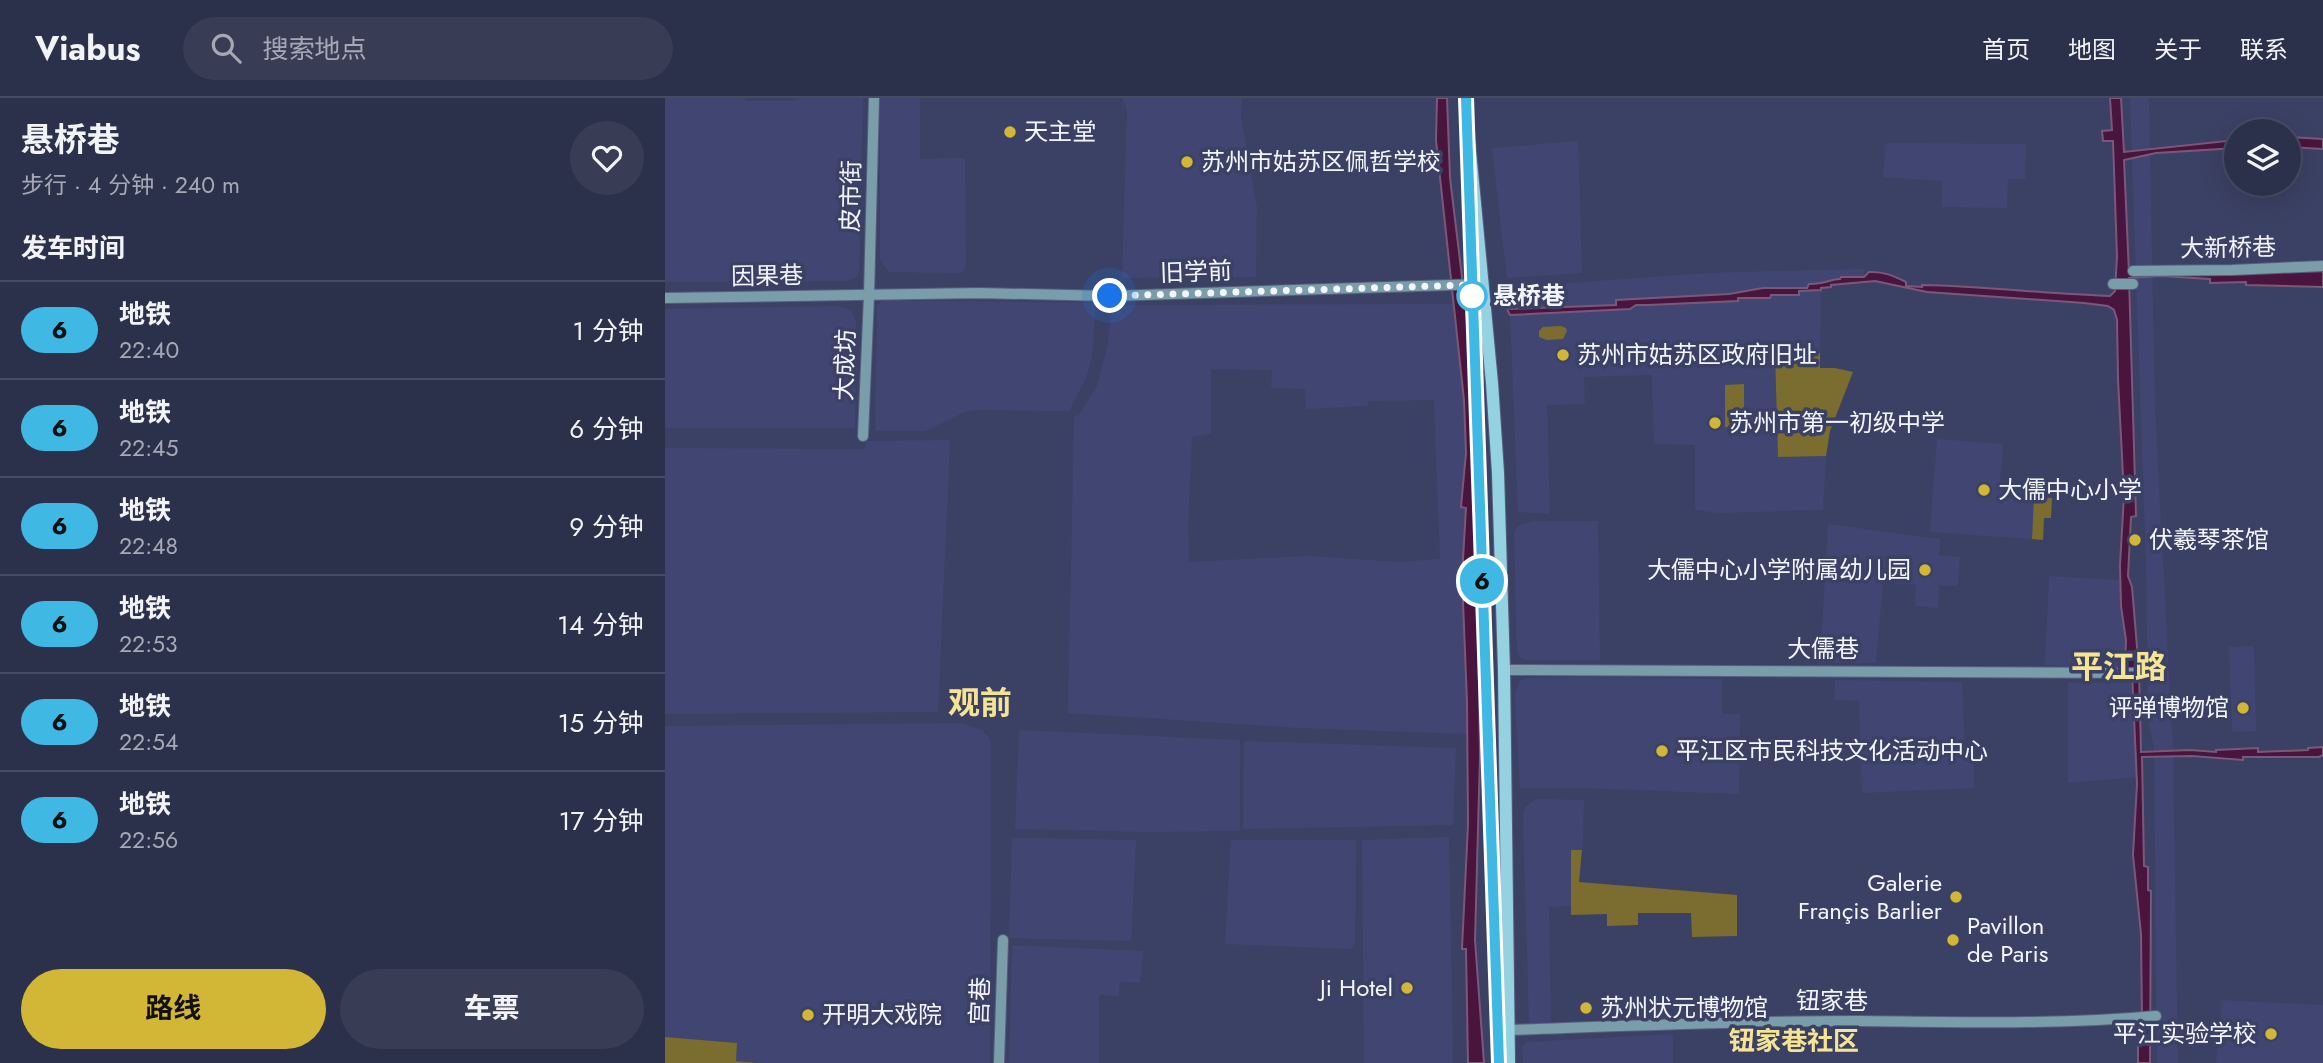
<!DOCTYPE html>
<html lang="zh">
<head>
<meta charset="utf-8">
<style>
	:root { --surface:#2c314b; --page:#383d55; --text:#f1f3f6; --muted:#a6a9b5; --line:#484c63; --accent:#d2b635 }
	body { margin:0; font-family:Jost,"Noto Sans SC",sans-serif; background:var(--page); color:var(--text); height:100vh; display:flex; flex-direction:column; font-size:26px; white-space:nowrap }
	* { box-sizing:border-box; margin:0 }
	p { font-size:23px; color:var(--muted) }
	.icon { flex:none; width:38px; height:38px; fill:none; stroke:currentColor; stroke-width:2; stroke-linecap:round; stroke-linejoin:round }
	.map { position:relative; flex:1; overflow:hidden }
	.sheet { display:flex; flex-direction:column; background:var(--surface); width:665px }
	.sheet>* { flex:none }
	.badge { padding:0 14px; border-radius:23px; font-size:24px; line-height:46px }
	.buttons { position:absolute; left:1559px; top:21px; display:grid; gap:14px }
	.buttons a { display:grid; place-items:center; width:77px; height:77px; border-radius:50%; background:var(--surface); box-shadow:0 7px 28px #0002,0 0 0 2px var(--line); font-size:35px }
	.you { position:absolute; width:35px; height:35px; margin:-18px; border:5px solid #fff; border-radius:50%; background:#1a73e8; box-shadow:0 0 0 10px #1a73e833 }
	.map>.badge { position:absolute; translate:-50% -50%; box-shadow:0 0 0 4px #fff }
	h2 { padding:0 21px; font-size:26px; line-height:63px }
	.round { display:grid; place-items:center; flex:none; width:74px; height:74px; border-radius:37px; background:var(--page) }
	.head { display:flex; align-items:center; justify-content:space-between; height:119px; padding:0 21px }
	h1 { font-size:33px; font-weight:700; line-height:52px }
	.button { display:flex; gap:14px; margin-top:auto; padding:14px 21px }
	.button a { flex:1; height:80px; border-radius:42px; background:var(--accent); color:#111; font-size:28px; font-weight:700; line-height:80px; text-align:center }
	.button a+a { background:var(--page); color:var(--text) }
	ul { padding:0; list-style:none }
	li { display:flex; align-items:center; gap:21px; height:98px; padding:0 21px; border-top:2px solid var(--line) }
	li div { flex:1 }
	li b { display:block; font-size:26px }
	li em { font-style:normal }
	li .badge { min-width:77px; font-weight:700; text-align:center }
	header { display:flex; align-items:center; gap:42px; box-sizing:border-box; height:98px; padding:0 35px; background:var(--surface); border-bottom:2px solid var(--line) }
	header strong { font-size:33px }
	nav { display:flex; gap:38px; margin-inline-start:auto; font-size:24px }
	.search { width:490px; height:63px; background:var(--page); display:flex; align-items:center; gap:18px; box-sizing:border-box; padding:0 24px; border-radius:38px; color:var(--muted); font-size:26px }
	main { display:flex; flex:1; min-height:0 }
	.map>svg:first-child { display:block }
	.built { fill:#404671; fill-rule:evenodd }
	.green { fill:#7b6c2f }
	.water { fill:#49143e; stroke:#7c5878; stroke-width:2 }
	.lines { fill:none; stroke-linecap:round; stroke-linejoin:round }
	.tertiary-casing { stroke:#585e7d; stroke-width:12 }
	.secondary-casing { stroke:#585e7d; stroke-width:14 }
	.tertiary { stroke:#799ea9; stroke-width:10 }
	.secondary { stroke:#94d1e1; stroke-width:12 }
	.line-casing { stroke:#fff; stroke-width:16 }
	.line { stroke:#3fb9e4; stroke-width:10 }
	.walk { stroke:#f3f5fe; stroke-width:7; stroke-dasharray:0 12.6 }
	.poi-dot { fill:#d2b635; stroke:#3b4164; stroke-width:2.5 }
	.stop-dot { fill:#fff; stroke:#3fb9e4; stroke-width:3.5 }
	.labels { text-anchor:middle; stroke-width:7; stroke-linejoin:round; paint-order:stroke }
	.poi-label { font-size:24px; fill:#f3f5fe; stroke:#3b4164; text-anchor:start }
	.street-label { font-size:24px; fill:#f3f5fe; stroke:#3b4164 }
	.stop-label { font-size:24px; font-weight:bold; fill:#f3f5fe; stroke:#3b4164; text-anchor:start }
	.neighbourhood-label { font-size:26px; font-weight:bold; fill:#f6e495; stroke:#3b4164 }
	.district-label { font-size:32px; font-weight:bold; fill:#f6e495; stroke:#3b4164 }
</style>
</head>
<body>
<header>
<strong>Viabus</strong>
<div class="search"><svg class="icon" aria-label="search" viewBox="0 0 24 24"><circle cx="10" cy="10" r="6"/><path d="M15 15l6 6"/></svg>搜索地点</div>
<nav><a>首页</a><a>地图</a><a>关于</a><a>联系</a></nav>
</header>
<main>
<section class="sheet">
<div class="head"><div><h1>悬桥巷</h1><p>步行 · 4 分钟 · 240 m</p></div><a class="round"><svg class="icon" aria-label="heart" viewBox="0 0 24 24"><path d="M12 20l-8-8c-3-5 5-10 8-4 3-6 11-1 8 4z"/></svg></a></div>
<h2>发车时间</h2>
<ul>
<li><span class="badge" style="background:#3fb9e4;color:#111">6</span><div><b>地铁</b><p>22:40</p></div><em>1 分钟</em></li>
<li><span class="badge" style="background:#3fb9e4;color:#111">6</span><div><b>地铁</b><p>22:45</p></div><em>6 分钟</em></li>
<li><span class="badge" style="background:#3fb9e4;color:#111">6</span><div><b>地铁</b><p>22:48</p></div><em>9 分钟</em></li>
<li><span class="badge" style="background:#3fb9e4;color:#111">6</span><div><b>地铁</b><p>22:53</p></div><em>14 分钟</em></li>
<li><span class="badge" style="background:#3fb9e4;color:#111">6</span><div><b>地铁</b><p>22:54</p></div><em>15 分钟</em></li>
<li><span class="badge" style="background:#3fb9e4;color:#111">6</span><div><b>地铁</b><p>22:56</p></div><em>17 分钟</em></li>
</ul>
<div class="button"><a>路线</a><a>车票</a></div>
</section>
<div class="map">
<svg width="1658" height="965" viewBox="0 0 1658 965">
	<rect width="100%" height="100%" fill="#3b4164"/>
	<g class="built">
		<path d="M0 0H80V3H129L134 0H198L194 172 192 179 182 183 0 184Z"/>
		<path d="M215 0H255V61L300 60 301 168 297 175 224 174 215 161Z"/>
		<path d="M457 0H577L576 19 592 109 591 179 457 180 462 12Z"/>
		<path d="M1465 0H1484L1490 311 1508 654 1513 965H1492L1489 650 1483 621 1481 465Z"/>
		<path d="M913 43 917 175 842 180 827 50Z"/>
		<path d="M1221 45 1361 46 1360 81H1343L1342 110 1277 109V83L1218 79Z"/>
		<path d="M1199 171V179L1175 182 1157 187 1144 186 1142 190H1098L1064 196 952 202 951 207 842 211V192L853 189 1039 175Z"/>
		<path d="M1156 192 1155 255 1110 256 1113 359 1161 358 1158 412 1055 415 1030 412V347L989 346 987 277 919 279 920 306 882 307 885 416 853 414 845 217 965 211 971 207H983L1072 203V200H1104L1105 197H1133L1134 193Z"/>
		<path d="M220 202 431 205 427 258 421 280 404 313 310 312 300 314 260 333H210L212 209 215 204Z"/>
		<path d="M789 206 799 302 801 355 796 408 801 409 797 478 800 516 802 636 634 630 403 615 409 319 414 317 432 288 443 246 447 207ZM546 271 607 272 606 290 640 291 641 311 702 308 704 303 769 302 775 461 735 464 643 458 524 464 523 427 527 339 546 336Z"/>
		<path d="M172 208 186 212 191 224 190 330H0V211Z"/>
		<path d="M1272 341 1338 346 1335 383 1370 386 1367 441 1265 434Z"/>
		<path d="M285 342 273 614 0 616V350L200 351 201 343Z"/>
		<path d="M868 423H933L935 562H860L855 559 852 552 849 434 853 428Z"/>
		<path d="M1163 426 1275 441 1274 457 1295 459 1293 488 1274 487 1273 510 1250 508 1251 487 1218 484 1211 565H1155Z"/>
		<path d="M1384 478 1456 482 1461 542 1460 570 1380 567Z"/>
		<path d="M1589 548 1591 633 1567 634 1564 549Z"/>
		<path d="M920 579 1057 581V616H1075L1074 696 917 690H855L850 597 855 583 862 580Z"/>
		<path d="M1170 582 1297 584 1300 663H1309V690L1197 695 1194 603 1169 602Z"/>
		<path d="M1468 584 1472 679 1403 685V585Z"/>
		<path d="M297 625 317 632 324 639 326 647 325 965H93L70 963 71 945 0 939V628Z"/>
		<path d="M354 632 575 642V733L483 734 350 731Z"/>
		<path d="M579 643 791 650 788 727 578 731Z"/>
		<path d="M873 701 919 702 918 741 917 752H906V808L884 809 886 924 864 926 858 717 860 709 866 704Z"/>
		<path d="M784 739 788 965H699L697 742Z"/>
		<path d="M347 740 471 742 466 843 344 840Z"/>
		<path d="M566 742H691L690 845 686 851 560 846Z"/>
		<path d="M347 847 478 853 475 885 455 884 454 898 434 897V965H344Z"/>
		<path d="M1557 902 1658 907V965H1551Z"/>
		<path d="M1008 936V965H858L857 948 862 944Z"/>
	</g>
	<g class="green">
		<path d="M896 228 901 230 902 233 898 241 882 242 874 239V233L878 229Z"/>
		<path d="M1155 255V270H1170L1188 274 1165 333 1161 358 1113 359 1110 256Z"/>
		<path d="M1079 286V329H1060V287Z"/>
		<path d="M1369 399 1387 400 1386 420H1379L1378 442 1367 441Z"/>
		<path d="M906 752H917L914 784 1072 797V838L1027 839 1026 815H973V827L942 828V816L906 817Z"/>
		<path d="M0 939 72 945 71 963 93 965H0Z"/>
	</g>
	<g class="water">
		<path d="M772 0H782L785 80 801 212 810 315 815 657 810 842 819 965H803L801 851H797L803 726 802 604 797 478 801 410 796 409 801 355 799 302 771 42Z"/>
		<path d="M1445 0H1456L1459 54 1571 42V50L1491 55 1459 62 1464 175 1658 173V189L1581 187V184L1545 185V181L1496 178 1464 180 1471 418 1466 419 1463 478 1467 489 1474 573 1476 654 1525 652 1551 654V652L1593 650V654L1643 652V650L1658 649V657L1654 659H1578V662L1527 658 1477 659 1479 768 1483 769V792L1486 793 1485 965H1473V935L1468 926 1469 923 1477 922 1476 836 1468 757 1472 686 1467 573 1460 570 1461 542 1456 508 1455 467 1459 397 1453 281 1452 222 1449 212 1443 208 1419 205 1262 194 1210 183 1166 187V189L1156 190V192L1134 193V197H1106L1105 200H1073V203L983 207H971L965 211 845 217 842 211 951 207V202L1064 196 1098 190H1142L1144 186C1159 187 1165 181 1175 181L1176 179H1199L1204 174C1218 173 1229 178 1241 184V188L1257 189V187C1320 188 1382 196 1445 198L1450 193 1452 158 1448 43H1438L1437 33 1447 32Z"/>
		<path d="M1624 39 1658 41V51L1624 49Z"/>
	</g>
	<g class="lines">
		<defs>
			<g id="tertiary">
				<path d="M1468 173 1567 172 1658 168"/>
				<path d="M1448 186H1468"/>
				<path d="M0 200 314 195 445 198 817 186"/>
				<path d="M198 338 204 198 209 0"/>
				<path d="M839 572 1478 575"/>
				<path d="M844 932C960 928 1077 923 1194 923 1293 924 1392 927 1491 918"/>
				<path d="M334 965 338 842"/>
			</g>
			<path id="secondary" d="M800 0 827 285 833 375 839 572 844 965"/>
		</defs>
		<use href="#tertiary" class="tertiary-casing"/>
		<use href="#secondary" class="secondary-casing"/>
		<use href="#tertiary" class="tertiary"/>
		<use href="#secondary" class="secondary"/>
	</g>
	<g class="lines">
		<defs>
			<path id="line" d="M801 0 834 965"/>
		</defs>
		<use href="#line" class="line-casing"/>
		<use href="#line" class="line"/>
		<path class="walk" d="M445 198 802 187 807 198"/>
	</g>
	<g class="poi-dot">
		<circle cx="345" cy="34" r="7"/>
		<circle cx="522" cy="64" r="7"/>
		<circle cx="898" cy="257" r="7"/>
		<circle cx="1050" cy="325" r="7"/>
		<circle cx="1319" cy="392" r="7"/>
		<circle cx="1470" cy="442" r="7"/>
		<circle cx="1260" cy="472" r="7"/>
		<circle cx="1578" cy="610" r="7"/>
		<circle cx="997" cy="653" r="7"/>
		<circle cx="1291" cy="799" r="7"/>
		<circle cx="1288" cy="842" r="7"/>
		<circle cx="742" cy="890" r="7"/>
		<circle cx="921" cy="910" r="7"/>
		<circle cx="143" cy="917" r="7"/>
		<circle cx="1606" cy="936" r="7"/>
	</g>
	<circle class="stop-dot" cx="807" cy="198" r="14"/>
	<g class="labels">
		<g class="poi-label">
			<text x="359" y="42">天主堂</text>
			<text x="536" y="72">苏州市姑苏区佩哲学校</text>
			<text x="912" y="265">苏州市姑苏区政府旧址</text>
			<text x="1064" y="333">苏州市第一初级中学</text>
			<text x="1333" y="400">大儒中心小学</text>
			<text x="1484" y="450">伏羲琴茶馆</text>
			<text x="1246" y="480" text-anchor="end">大儒中心小学附属幼儿园</text>
			<text x="1564" y="618" text-anchor="end">评弹博物馆</text>
			<text x="1011" y="661">平江区市民科技文化活动中心</text>
			<text x="1277" y="793" text-anchor="end">Galerie<tspan x="1277" dy="28">Françis Barlier</tspan></text>
			<text x="1302" y="836">Pavillon<tspan x="1302" dy="28">de Paris</tspan></text>
			<text x="728" y="898" text-anchor="end">Ji Hotel</text>
			<text x="935" y="918">苏州状元博物馆</text>
			<text x="157" y="925">开明大戏院</text>
			<text x="1592" y="944" text-anchor="end">平江实验学校</text>
		</g>
		<g class="street-label">
			<text transform="translate(186 98) rotate(-89)" y="8">皮市街</text>
			<text transform="translate(1563 150) rotate(-1)" y="8">大新桥巷</text>
			<text transform="translate(531 174) rotate(-2)" y="8">旧学前</text>
			<text transform="translate(102 178) rotate(-1)" y="8">因果巷</text>
			<text transform="translate(180 267) rotate(-88)" y="8">大成坊</text>
			<text x="1158" y="559">大儒巷</text>
			<text transform="translate(315 903) rotate(-88)" y="8">宫巷</text>
			<text x="1167" y="911">钮家巷</text>
		</g>
		<g class="stop-label">
			<text x="828" y="206">悬桥巷</text>
		</g>
		<g class="neighbourhood-label">
			<text x="1129" y="952">钮家巷社区</text>
		</g>
		<g class="district-label">
			<text x="1454" y="580">平江路</text>
			<text x="315" y="616">观前</text>
		</g>
	</g>
</svg>
<div class="buttons">
<a><svg class="icon" aria-label="layers" viewBox="0 0 24 24"><path d="M12 4l9 5-9 5-9-5zM3 14l9 5 9-5"/></svg></a>
</div>
<div class="you" style="left:445px;top:198px"></div>
<b class="badge" style="left:817px;top:483px;background:#3fb9e4;color:#111">6</b>
</div>
</main>
</body>
</html>
